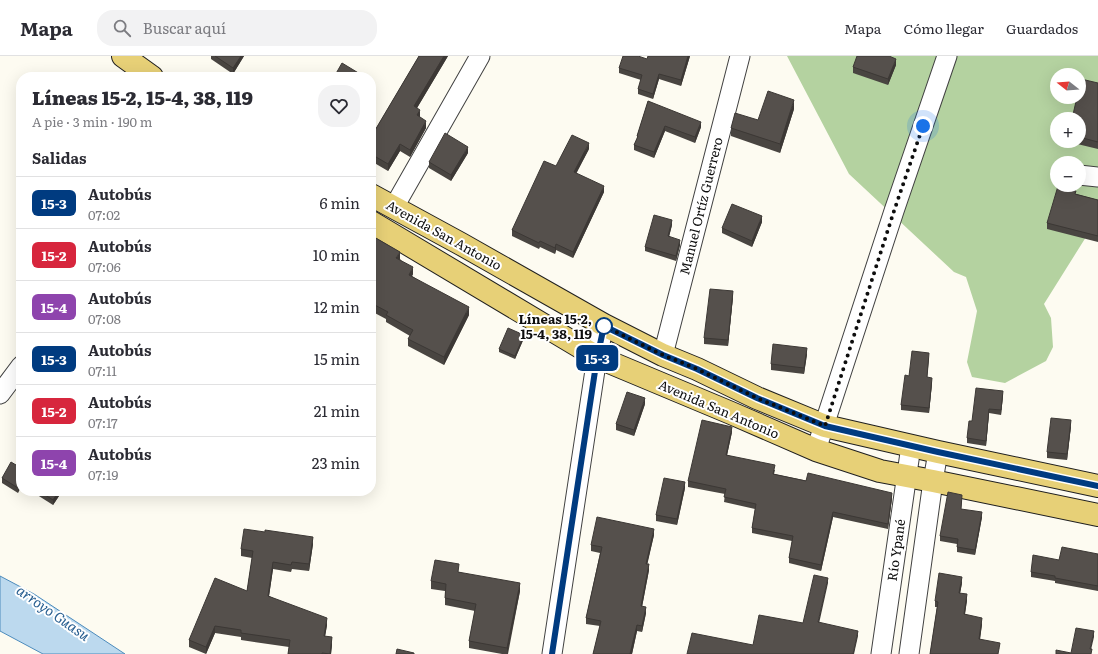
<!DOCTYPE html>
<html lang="es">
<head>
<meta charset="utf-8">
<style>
	:root { --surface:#fff; --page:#f2f2f3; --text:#2b2b33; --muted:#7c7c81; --line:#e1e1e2 }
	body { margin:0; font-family:Literata,serif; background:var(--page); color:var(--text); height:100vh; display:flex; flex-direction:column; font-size:15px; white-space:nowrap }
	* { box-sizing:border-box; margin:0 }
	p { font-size:13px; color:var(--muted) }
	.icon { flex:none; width:22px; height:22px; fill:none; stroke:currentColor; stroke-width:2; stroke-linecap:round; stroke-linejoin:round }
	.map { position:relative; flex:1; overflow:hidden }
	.panel { position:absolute; left:16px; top:16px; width:360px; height:424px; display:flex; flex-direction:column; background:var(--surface); border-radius:16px; box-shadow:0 4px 16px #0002 }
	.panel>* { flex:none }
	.badge { padding:0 8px; border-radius:6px; font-size:14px; line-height:26px }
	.needle { width:26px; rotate:287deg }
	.buttons { position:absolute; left:1050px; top:12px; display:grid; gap:8px }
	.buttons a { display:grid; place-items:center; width:36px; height:36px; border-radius:50%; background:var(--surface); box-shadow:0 4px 16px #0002; font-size:20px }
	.you { position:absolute; width:20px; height:20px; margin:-10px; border:3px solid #fff; border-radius:50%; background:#1a73e8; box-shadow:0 0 0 6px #1a73e833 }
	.map>.badge { position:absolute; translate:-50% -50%; box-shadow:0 0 0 2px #fff }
	h2 { padding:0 16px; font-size:15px; line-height:36px }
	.round { display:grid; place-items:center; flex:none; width:42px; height:42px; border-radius:16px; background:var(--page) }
	.summary { display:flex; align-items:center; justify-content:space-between; height:68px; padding:0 16px }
	h1 { font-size:19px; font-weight:800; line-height:30px }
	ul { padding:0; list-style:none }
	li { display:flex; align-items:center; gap:12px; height:52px; padding:0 16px; border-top:1px solid var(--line) }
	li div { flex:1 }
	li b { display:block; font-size:15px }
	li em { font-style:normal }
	li .badge { min-width:44px; font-weight:700; text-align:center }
	header { display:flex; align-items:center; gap:24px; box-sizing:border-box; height:56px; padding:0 20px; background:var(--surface); border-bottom:1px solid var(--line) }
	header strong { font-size:19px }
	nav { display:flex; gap:22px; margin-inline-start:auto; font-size:14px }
	.search { width:280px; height:36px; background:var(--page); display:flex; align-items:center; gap:10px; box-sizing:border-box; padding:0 14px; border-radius:16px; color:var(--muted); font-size:15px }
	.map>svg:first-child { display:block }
	.forest { fill:#b4d2a0; fill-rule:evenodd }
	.water { fill:#bcd9ee; stroke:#4c8bbc }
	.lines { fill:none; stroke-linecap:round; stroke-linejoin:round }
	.minor-casing { stroke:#414141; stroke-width:21 }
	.major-casing { stroke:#1f1f1f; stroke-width:24 }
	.minor { stroke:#fff; stroke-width:19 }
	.major { stroke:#e7d077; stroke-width:22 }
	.wall { fill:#494541 }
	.shaded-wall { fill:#3c3835 }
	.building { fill:#55504c; stroke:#3c3835 }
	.line-casing { stroke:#fff; stroke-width:9 }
	.line { stroke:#003b80; stroke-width:6 }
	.walk { stroke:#0e0e0e; stroke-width:4; stroke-dasharray:0 7.2 }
	.stop-dot { fill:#fff; stroke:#003b80; stroke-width:2 }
	.labels { text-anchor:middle; stroke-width:4; stroke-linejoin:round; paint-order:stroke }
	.street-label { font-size:13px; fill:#0e0e0e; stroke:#fff }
	.stop-label { font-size:13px; font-weight:bold; fill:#0e0e0e; stroke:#fff; text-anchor:end }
	.water-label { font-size:14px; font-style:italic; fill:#275e90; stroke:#fff }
</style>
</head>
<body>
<header>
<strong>Mapa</strong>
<div class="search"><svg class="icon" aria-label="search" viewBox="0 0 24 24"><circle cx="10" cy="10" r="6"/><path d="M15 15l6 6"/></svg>Buscar aquí</div>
<nav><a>Mapa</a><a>Cómo llegar</a><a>Guardados</a></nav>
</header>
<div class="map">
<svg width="1098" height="598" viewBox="0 0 1098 598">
	<rect width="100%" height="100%" fill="#fdfbf1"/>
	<path class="forest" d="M787 0H1098V150L1091 173 1044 248 1051 262 1053 291 1046 305 1005 327 972 321 967 306 977 255 966 221 954 216 849 118ZM1057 19H1079V41H1057ZM1057 63H1079V85H1057ZM1057 107H1079V129H1057Z"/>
	<path class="water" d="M0 520 34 538 125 598H43L0 575Z"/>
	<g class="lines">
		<defs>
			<g id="minor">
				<path d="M1079 119 1098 121"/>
				<path d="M394 151 480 0"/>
				<path d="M663 299 740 0"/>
				<path d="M0 338 21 310"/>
				<path d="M816 394 894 155 947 0"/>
				<path d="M552 598 597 301 604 269"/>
				<path d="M881 598 911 390"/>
				<path d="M909 598 933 425 938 396"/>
			</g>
			<g id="major">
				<path d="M123 0 152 21"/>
				<path d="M371 139 461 188 604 269 663 299 697 313 757 342 825 370 938 396 1098 430"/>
				<path d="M371 166 597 301 731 357 816 394 880 415 933 425 1098 459"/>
			</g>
		</defs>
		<use href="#minor" class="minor-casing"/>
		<use href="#major" class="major-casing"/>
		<use href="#minor" class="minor"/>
		<use href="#major" class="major"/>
	</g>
	<g class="wall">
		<path d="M211 0H244L233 18 211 3Z"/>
		<path d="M419 0H448L417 52 420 61 426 72 410 101 400 95 388 115 371 105V81Z"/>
		<path d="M690 0 681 30 659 23 653 43 638 38V33L641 24 619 17V12L647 3Z"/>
		<path d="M896 9 888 29 853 17V11Z"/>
		<path d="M1098 27V93L1069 86V85H1079V63Z"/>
		<path d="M648 45 701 71 695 87 665 75 654 102 634 94V89L637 83V80Z"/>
		<path d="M794 53 780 97 731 80V72L758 64Z"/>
		<path d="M589 93 576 117 604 136 573 202 556 194 555 198 540 191 539 193 512 180V174L556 110Z"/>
		<path d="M468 97 451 125 429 112V106Z"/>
		<path d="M1076 138 1098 144V186L1047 173V167Z"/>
		<path d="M762 166 752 191 722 177V172Z"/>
		<path d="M672 169 669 180 680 189 676 205 645 195V191Z"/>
		<path d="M371 186 400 203 413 218 412 220 469 259 444 309 408 290V283L410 280 386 266V263L371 255Z"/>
		<path d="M733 241 728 290 704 288V282Z"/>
		<path d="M524 282 515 303 499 296V293Z"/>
		<path d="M807 298 804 318 771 314V308Z"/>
		<path d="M929 303 927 322 932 327 929 357 901 354V349L909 320Z"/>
		<path d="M1003 339 1001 359 989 357 986 390 967 387V382L972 365Z"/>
		<path d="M645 348 634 380 616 374V368Z"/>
		<path d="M1071 370 1067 404 1047 402V396Z"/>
		<path d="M732 376 727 399 775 414 774 418 892 442 888 473 833 461 821 515 789 507V502L792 485 752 477V472L755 453 724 446 725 438 688 431V425Z"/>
		<path d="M21 401 18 437 2 427V422L16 409Z"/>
		<path d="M685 432 677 469 656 465V459Z"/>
		<path d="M31 435H61V437L53 449Z"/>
		<path d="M962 444 961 453 982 461 975 499 957 496V488L940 485V480Z"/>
		<path d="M654 479 647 508 649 514 642 551 646 557 642 576 637 575 632 598H593L600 570 586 568V562L600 497 591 495V489Z"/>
		<path d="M313 488 309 515 292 513 291 516 273 513 269 540 327 569 325 580 332 588 331 598H288L289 591 241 584V581L215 577 206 598 189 591V584L247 535 252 502 241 500V493Z"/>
		<path d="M1098 498V535L1055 527V525L1031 521V516L1059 504Z"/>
		<path d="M459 516 520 535 508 598H502L469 592V585L475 555 445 549V535L431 533V525Z"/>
		<path d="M962 527 960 537 967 544 965 558 982 568 980 584 1000 593 930 598 937 551H935V545Z"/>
	</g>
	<g class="shaded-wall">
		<path d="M241 0H244L233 18V12Z"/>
		<path d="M444 0H448L414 57V50Z"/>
		<path d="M688 0H690L681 30V24Z"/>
		<path d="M896 3V9L888 29V23Z"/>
		<path d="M659 18V23L653 43V38Z"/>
		<path d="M794 44V53L780 97V88Z"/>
		<path d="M420 54V61L417 59Z"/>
		<path d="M426 65V72L410 101V94Z"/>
		<path d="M701 66V71L695 87V81Z"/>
		<path d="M665 70V75L654 102V96Z"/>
		<path d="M589 87V93L574 122V116Z"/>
		<path d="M400 88V95L388 115V108Z"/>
		<path d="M468 91V97L451 125V119Z"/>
		<path d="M604 130V136L573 202V196Z"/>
		<path d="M762 160V166L752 191V185Z"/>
		<path d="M672 164V169L668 185V180Z"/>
		<path d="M680 184V189L676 205V200Z"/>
		<path d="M556 188V194L555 198V192Z"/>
		<path d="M400 196V203L396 210V202Z"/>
		<path d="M413 211V218L409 226V219Z"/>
		<path d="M733 235V241L728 290V284Z"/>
		<path d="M469 251V259L444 309V301Z"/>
		<path d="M524 279V282L515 303V300Z"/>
		<path d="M807 292V298L804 318V312Z"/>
		<path d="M932 322V327L929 357V352Z"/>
		<path d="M1003 335V339L1001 359V354Z"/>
		<path d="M645 342V348L634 380V374Z"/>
		<path d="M989 353V357L986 390V385Z"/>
		<path d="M1071 364V370L1067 404V398Z"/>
		<path d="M732 371V376L726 404V399Z"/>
		<path d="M21 426V431L18 437V432Z"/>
		<path d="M685 426V432L677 469V463Z"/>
		<path d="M59 435H61V437L53 449V444Z"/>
		<path d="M892 437V442L888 473V468Z"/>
		<path d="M833 456V461L821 515V509Z"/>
		<path d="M982 456V461L975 499V494Z"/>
		<path d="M654 473V479L646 514V508Z"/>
		<path d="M313 481V488L309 515V508Z"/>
		<path d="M273 506V513L268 547V540Z"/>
		<path d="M649 508V514L641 556V550Z"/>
		<path d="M962 521V527L959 543V537Z"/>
		<path d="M828 522V527L818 572V566Z"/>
		<path d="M520 527V535L507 598V592Z"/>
		<path d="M967 538V544L964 564V558Z"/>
		<path d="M646 551V557L642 576V570Z"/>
		<path d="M327 562V569L324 587V580Z"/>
		<path d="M982 562V568L979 589V583Z"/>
		<path d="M637 569V575L632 598H630Z"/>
		<path d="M215 570V577L206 598V591Z"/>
		<path d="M858 575V580L854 598H853Z"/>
		<path d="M1094 575V581L1090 598V593Z"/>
		<path d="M332 581V588L331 598H330Z"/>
	</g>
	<g class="building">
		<path d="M215 0H241L233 12Z"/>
		<path d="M419 0H444L414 50 420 54 417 59 426 65 410 94 400 88 388 108 371 98V81Z"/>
		<path d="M623 0H638L647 3 648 0H688L681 24 659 18 653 38 638 33 642 19 619 12Z"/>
		<path d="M857 0H889L896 3 888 23 853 11Z"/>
		<path d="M342 7 365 21H334Z"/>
		<path d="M114 18 120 21H112Z"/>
		<path d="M1081 23 1098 27V86L1079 81V63H1072L1077 41H1079V33Z"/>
		<path d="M768 35 794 44 780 88 731 72 735 57 758 64Z"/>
		<path d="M648 45 701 66 695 81 665 70 654 96 634 89 638 80H637Z"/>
		<path d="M445 77 468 91 451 119 429 106Z"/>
		<path d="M572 79 589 87 574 116 604 130 573 196 556 188 555 192 540 185 539 187 512 174 544 105 556 110Z"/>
		<path d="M1058 130 1076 135 1075 138 1098 144V180L1047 167Z"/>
		<path d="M732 148 762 160 752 185 722 172Z"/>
		<path d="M654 159 672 164 668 180 680 184 676 200 645 191Z"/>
		<path d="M374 181 400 196 396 202 413 211 409 219 469 251 444 301 408 283 413 274 386 259 388 256 371 247V186Z"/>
		<path d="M710 233 733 235 728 284 704 282Z"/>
		<path d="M508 272 524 279 515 300 499 293Z"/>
		<path d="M773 288 807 292 804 312 771 308Z"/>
		<path d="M912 295 929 297 927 321 932 322 929 352 901 349 905 319 909 320Z"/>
		<path d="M976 332 1003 335 1001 354 989 353 986 385 967 382 969 365H972Z"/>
		<path d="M627 336 645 342 634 374 616 368Z"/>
		<path d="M1051 362 1071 364 1067 398 1047 396Z"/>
		<path d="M702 364 732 371 726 399 775 409 773 418 806 425 808 417 892 437 888 468 833 456 821 509 789 502 793 480 752 472 756 448 724 441 726 433 688 425Z"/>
		<path d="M21 401V426L18 432 2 422 11 406 16 409Z"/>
		<path d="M664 422 685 426 677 463 656 459Z"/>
		<path d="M39 435H59L53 444Z"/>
		<path d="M948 436 962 439 961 453 982 456 975 494 957 491 958 483 940 480Z"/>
		<path d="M597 461 654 473 646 508H649L641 550 646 551 642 570 637 569 630 598H593L601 565 586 562 602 491 591 489Z"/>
		<path d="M244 473 265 476V474L313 481 309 508 292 506 291 509 273 506 268 540 327 562 324 580 332 581 330 598 322 597V598H288L290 584 241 577V574L215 570 206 591 189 584 215 522 247 535 253 495 241 493Z"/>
		<path d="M1062 491 1098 498V530L1055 522V520L1031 516 1033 499 1059 504Z"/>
		<path d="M435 504 459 508 458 516 520 527 507 592 469 585 476 548 445 542 446 528 431 525Z"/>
		<path d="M939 517 962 521 959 537 967 538 964 558 982 562 979 583 1000 587 998 598H930L938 546 935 545Z"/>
		<path d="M814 519 828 522 818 566 858 575 853 598H687L692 577 753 589 759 559 803 567Z"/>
		<path d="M1076 572 1094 575 1090 593H1092L1091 598H1056V594L1071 597Z"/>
		<path d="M397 593 414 597V598H396Z"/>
	</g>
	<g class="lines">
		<defs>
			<path id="line" d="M552 598 597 302 604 270 663 299 697 313 757 342 825 370 938 396 1098 430"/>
		</defs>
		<use href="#line" class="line-casing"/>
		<use href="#line" class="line"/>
		<path class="walk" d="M604 270 663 299 697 313 757 342 825 370 894 155 923 70"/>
	</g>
	<circle class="stop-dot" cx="604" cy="270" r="8"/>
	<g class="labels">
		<g class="street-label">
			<text transform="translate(701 150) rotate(-76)" y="5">Manuel Ortíz Guerrero</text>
			<text transform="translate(444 179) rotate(29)" y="5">Avenida San Antonio</text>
			<text transform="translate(719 353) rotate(23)" y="5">Avenida San Antonio</text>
			<text transform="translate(896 494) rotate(-82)" y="5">Río Ypané</text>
		</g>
		<g class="stop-label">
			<text x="592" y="268">Líneas 15-2,<tspan x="592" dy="15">15-4, 38, 119</tspan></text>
		</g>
		<g class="water-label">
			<text transform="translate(53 557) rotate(35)" y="5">arroyo Guasu</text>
		</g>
	</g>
</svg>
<div class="buttons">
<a><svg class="needle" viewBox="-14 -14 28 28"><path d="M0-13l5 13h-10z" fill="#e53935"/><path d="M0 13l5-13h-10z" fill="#7c7c81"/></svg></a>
<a>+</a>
<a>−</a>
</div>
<div class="you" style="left:923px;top:70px"></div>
<b class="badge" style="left:597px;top:302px;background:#003b80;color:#fff">15-3</b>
<section class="panel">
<div class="summary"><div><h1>Líneas 15-2, 15-4, 38, 119</h1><p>A pie · 3 min · 190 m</p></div><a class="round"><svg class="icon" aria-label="heart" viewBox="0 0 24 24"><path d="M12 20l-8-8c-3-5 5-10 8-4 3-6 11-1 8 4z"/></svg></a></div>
<h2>Salidas</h2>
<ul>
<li><span class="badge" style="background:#003b80;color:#fff">15-3</span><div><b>Autobús</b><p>07:02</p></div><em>6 min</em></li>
<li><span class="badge" style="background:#d7263d;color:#fff">15-2</span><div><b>Autobús</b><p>07:06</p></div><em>10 min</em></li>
<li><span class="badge" style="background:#8e44ad;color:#fff">15-4</span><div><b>Autobús</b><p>07:08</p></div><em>12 min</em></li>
<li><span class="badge" style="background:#003b80;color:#fff">15-3</span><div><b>Autobús</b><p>07:11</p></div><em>15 min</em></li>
<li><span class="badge" style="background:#d7263d;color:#fff">15-2</span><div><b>Autobús</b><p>07:17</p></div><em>21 min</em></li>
<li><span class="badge" style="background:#8e44ad;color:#fff">15-4</span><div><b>Autobús</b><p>07:19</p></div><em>23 min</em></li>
</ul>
</section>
</div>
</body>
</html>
